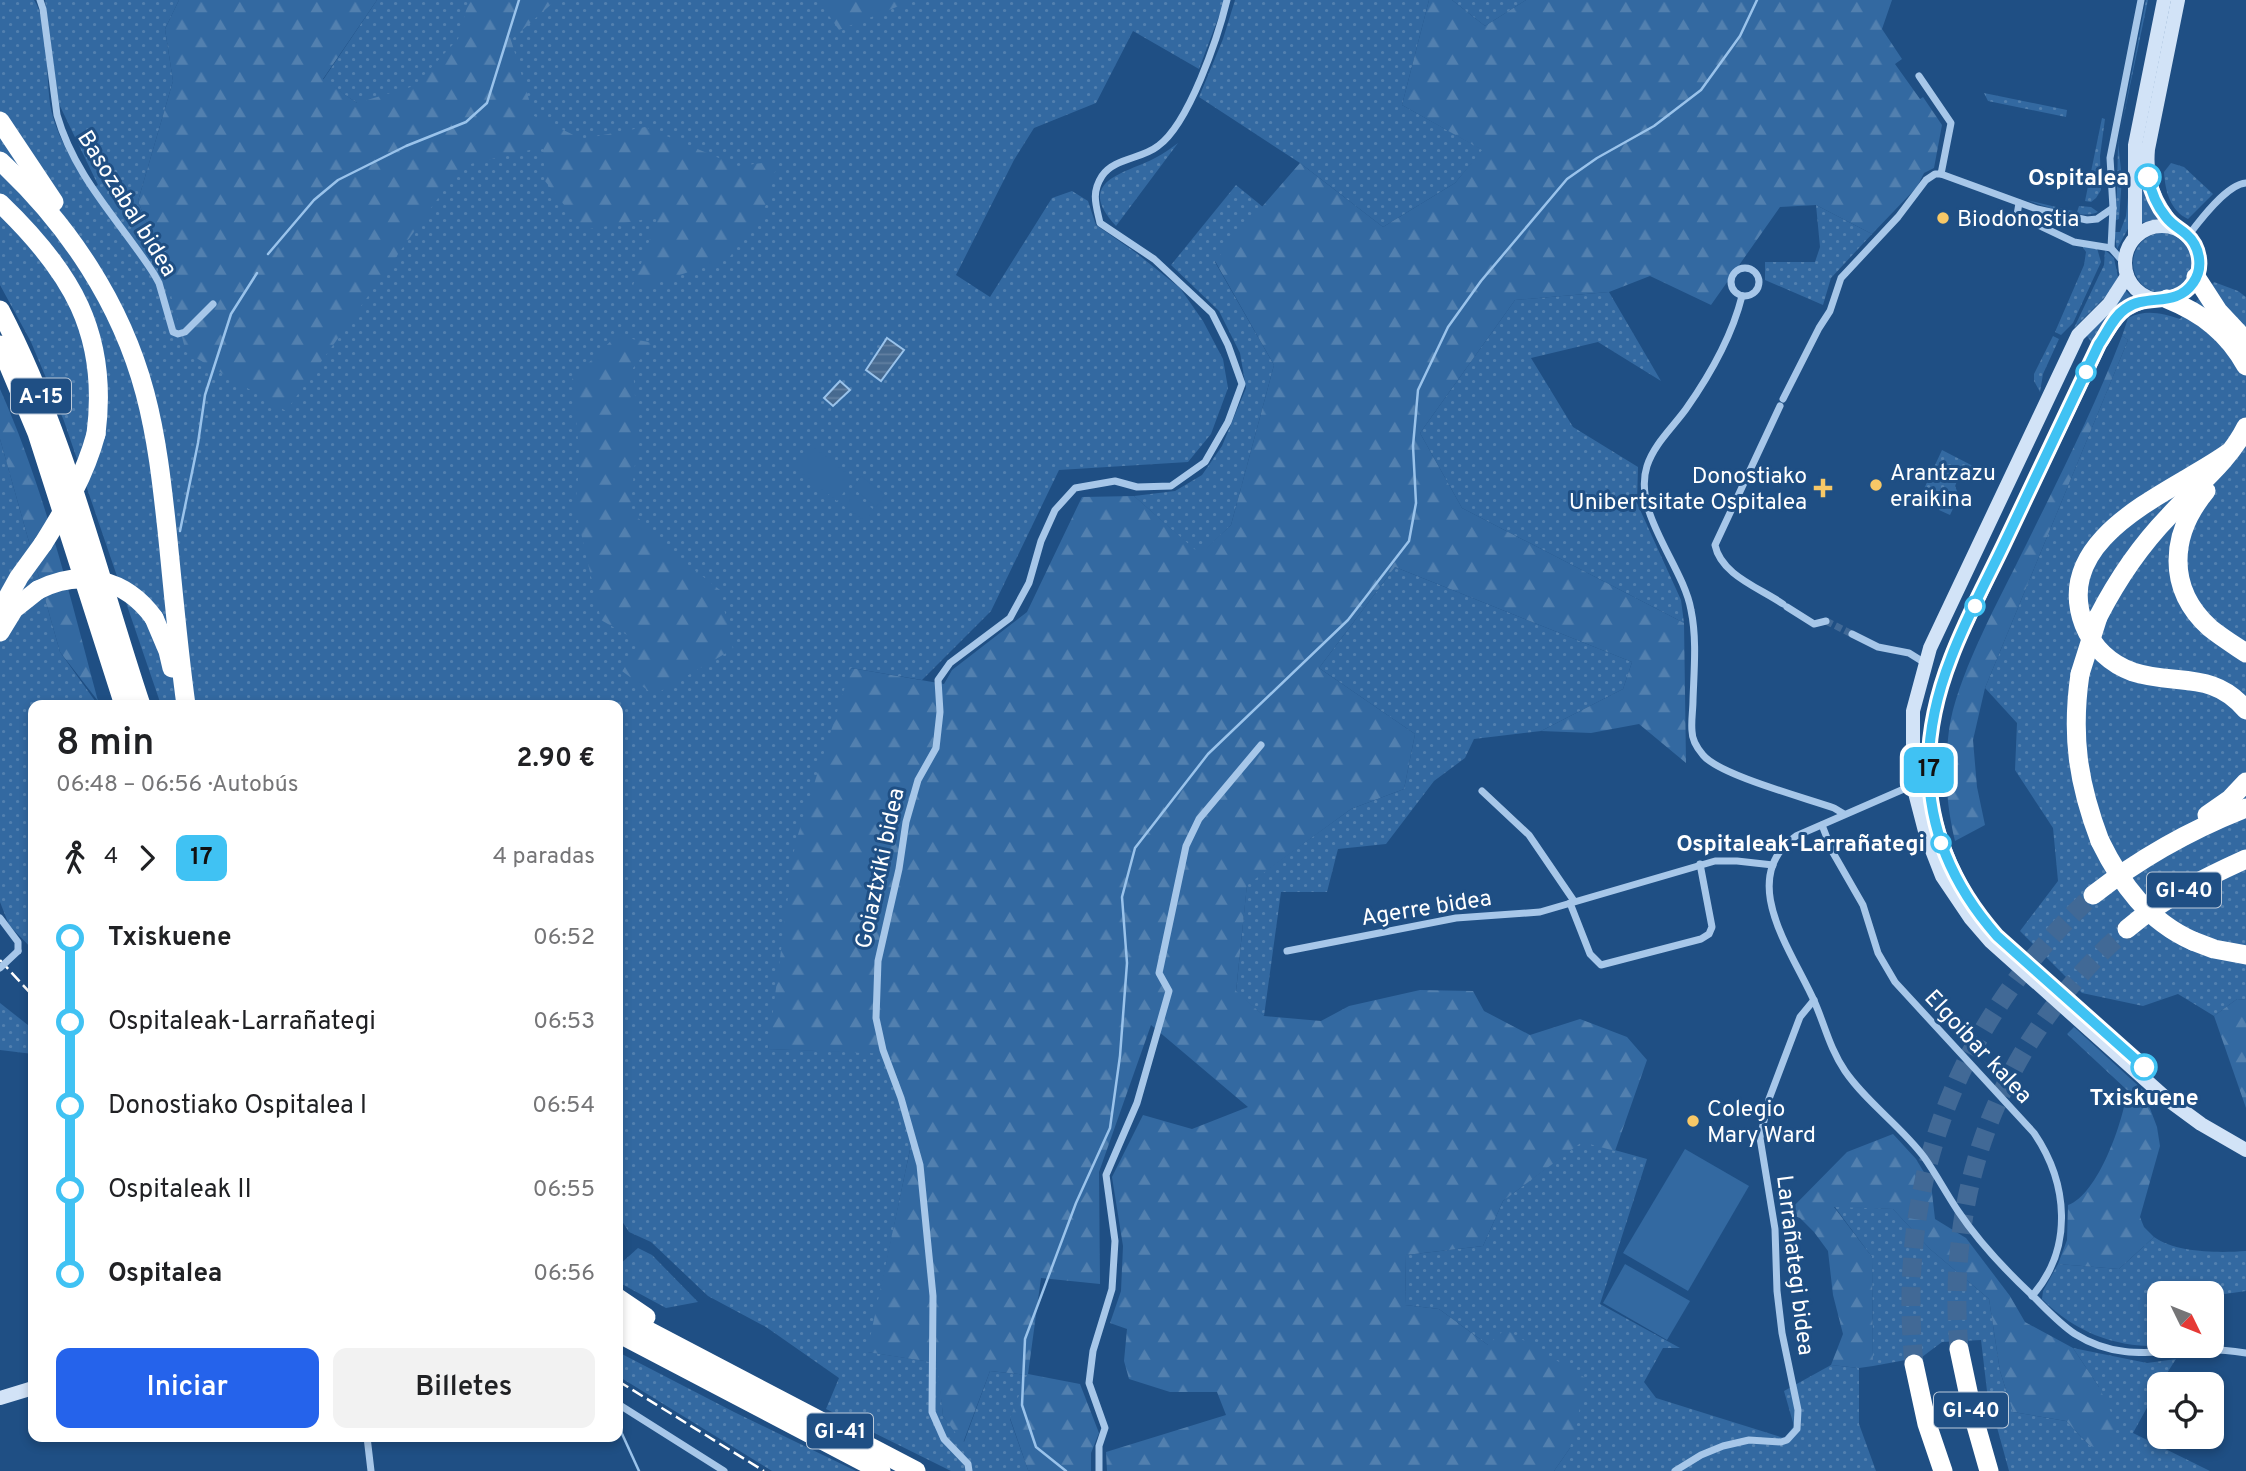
<!DOCTYPE html>
<html lang="es">
<head>
<meta charset="utf-8">
<style>
	:root { --surface:#fff; --page:#f2f2f2; --text:#202124; --muted:#757577; --accent:#2563eb }
	body { margin:0; font-family:Overpass,sans-serif; background:var(--page); color:var(--text); height:100vh; display:flex; flex-direction:column; font-size:26px; white-space:nowrap }
	* { box-sizing:border-box; margin:0 }
	p { font-size:23px; color:var(--muted) }
	.icon { flex:none; width:38px; height:38px; fill:none; stroke:currentColor; stroke-width:2; stroke-linecap:round; stroke-linejoin:round }
	.map { position:relative; flex:1; overflow:hidden }
	.details { position:absolute; left:28px; top:700px; width:595px; height:742px; display:flex; flex-direction:column; background:var(--surface); border-radius:14px; box-shadow:0 4px 10px #0003 }
	.details>* { flex:none }
	.badge { padding:0 14px; border-radius:10px; font-size:24px; line-height:46px }
	.needle { width:46px; rotate:133deg }
	.controls { position:absolute; left:2147px; top:1281px; display:grid; gap:14px }
	.controls a { display:grid; place-items:center; width:77px; height:77px; border-radius:14px; background:var(--surface); box-shadow:0 4px 10px #0003; font-size:35px }
	.map>.badge { position:absolute; translate:-50% -50%; box-shadow:0 0 0 4px #fff }
	.legs { display:flex; align-items:center; gap:10px; height:77px; padding:0 28px; font-size:23px }
	.legs p { margin-inline-start:auto }
	.head { display:flex; align-items:center; justify-content:space-between; height:119px; padding:0 28px }
	h1 { font-size:38px; font-weight:600; line-height:52px }
	.primary-button { display:flex; gap:14px; margin-top:auto; padding:14px 28px }
	.primary-button a { flex:1; height:80px; border-radius:14px; background:var(--accent); color:#fff; font-size:28px; font-weight:600; line-height:80px; text-align:center }
	.primary-button a+a { background:var(--page); color:var(--text) }
	ul { padding:0 28px; list-style:none }
	li { display:flex; align-items:center; gap:24px; height:84px; font-size:26px }
	li i { display:grid; place-items:center; width:10px; height:100%; margin:0 9px; background:currentColor }
	li i::after { content:''; width:18px; height:18px; margin:-9px; border:5px solid; border-radius:50%; background:var(--surface) }
	li p { margin-inline-start:auto }
	li:first-child i { background:linear-gradient(#0000 50%,currentColor 0) }
	li:last-child i { background:linear-gradient(currentColor 50%,#0000 0) }
	.map>svg:first-child { display:block }
	.green { fill:url(#green-dots) }
	.forest { fill:url(#forest-firs) }
	.pitch { fill:#3369a1 }
	.water { fill:url(#water-rules); stroke:#9ac3eb; stroke-width:2 }
	.lines { fill:none; stroke-linecap:round; stroke-linejoin:round }
	.stream { stroke:#9ac3eb; stroke-width:2.5 }
	.street-tunnel { stroke:#416996; stroke-width:7; stroke-dasharray:7 3.5; stroke-linecap:butt }
	.highway-tunnel { stroke:#416996; stroke-width:19; stroke-dasharray:19 10; stroke-linecap:butt }
	.street { stroke:#a7c7e9; stroke-width:7 }
	.secondary { stroke:#d2e3f7; stroke-width:14 }
	.highway { stroke:#fff; stroke-width:19 }
	.rail { stroke:#fff; stroke-width:2.5; stroke-dasharray:12 5; stroke-linecap:butt }
	.street-bridge { stroke:#a7c7e9; stroke-width:7 }
	.highway-bridge { stroke:#fff; stroke-width:19 }
	.line-1-casing { stroke:#fff; stroke-width:16 }
	.line-1 { stroke:#40c2f3; stroke-width:10 }
	.stop-1-dot { fill:#fff; stroke:#40c2f3; stroke-width:3.5 }
	.poi-dot { fill:#f7c867; stroke:#1f4f84; stroke-width:2.5 }
	.labels { text-anchor:middle; stroke-width:6; stroke-linejoin:round; paint-order:stroke }
	.shield { fill:#1f4f84; stroke:#bccada; stroke-width:2 }
	.shield-label { font-size:21px; font-weight:bold; fill:#fff }
	.stop-label { font-size:23px; font-weight:bold; fill:#fff; stroke:#1f4f84; text-anchor:end }
	.street-label { font-size:23px; fill:#fff; stroke:#1f4f84 }
	.poi-label { font-size:23px; fill:#fff; stroke:#1f4f84; text-anchor:start }
</style>
</head>
<body>
<div class="map">
<svg width="2246" height="1471" viewBox="0 0 2246 1471">
	<defs>
		<pattern id="green-dots" width="8" height="8" patternUnits="userSpaceOnUse" patternTransform="scale(1.75)"><rect width="8" height="8" fill="#3369a1"/><path d="M2 2h.1M6 6h.1" fill="none" stroke="#5280af" stroke-width="1.8" stroke-linecap="round"/></pattern>
		<pattern id="forest-firs" width="22" height="20" patternUnits="userSpaceOnUse" patternTransform="scale(1.75)"><rect width="22" height="20" fill="#3369a1"/><path d="M5 1l3.5 6h-7zM16 11l3.5 6h-7z" fill="#5280af"/></pattern>
		<pattern id="water-rules" width="6" height="5" patternUnits="userSpaceOnUse" patternTransform="scale(1.75)"><rect width="6" height="5" fill="#476a90"/><path d="M0 2.5h6" fill="none" stroke="#6380a1"/></pattern>
	</defs>
	<rect width="100%" height="100%" fill="#1f4f84"/>
	<g class="green">
		<path d="M0 0H34C51 25 44 87 53 117 60 142 76 167 90 189L98 185 59 104 45 0H179L165 29 173 81 138 201 162 261 357 103 323 80 377 0H1225L1199 69 1133 31 1096 103 1034 128 1014 160 956 275 990 297 1052 198 1072 191 1088 201 1096 225 1135 252 1180 288 1203 321 1223 359 1228 388 1211 434 1188 462 1059 470 991 611 922 680 851 668 768 1049 890 1053 914 1130 868 1352 938 1363 943 1416 964 1442 990 1371 1028 1375 1010 1419 1028 1470 1030 1471H951L826 1409 839 1378 766 1327 708 1296 651 1242 629 1232 618 1215V705H161L64 421 31 342 0 285Z"/>
		<path d="M1235 0H1429L1402 105 1483 150 1455 183 1383 227 1300 163 1199 97 1223 39Z"/>
		<path d="M1452 0H1526L1485 26Z"/>
		<path d="M2146 0H2148L2118 143 2122 178 2119 219 2114 221 2117 192 2118 144Z"/>
		<path d="M1984 93 2067 110 2066 117 1988 101Z"/>
		<path d="M2102 118 2105 119 2100 156 2101 190 2096 198 2091 202 2085 201Z"/>
		<path d="M1178 143 1116 226C1074 180 1125 174 1155 158 1163 154 1171 148 1178 143Z"/>
		<path d="M2142 162 2148 199 2160 218 2141 223Z"/>
		<path d="M2171 163 2184 167 2213 194 2188 219C2170 211 2165 190 2164 172Z"/>
		<path d="M1236 185 1263 207 1215 262 1274 365 1231 525 1200 555 1134 496 1175 491 1202 475 1222 446 1246 388 1240 353 1219 311 1171 265Z"/>
		<path d="M2129 188 2130 225 2117 249 2114 232H2120L2126 216Z"/>
		<path d="M2027 200 2077 212 2079 206 2091 207 2098 212C2085 220 2042 206 2027 200Z"/>
		<path d="M1816 205 1872 234 1831 278 1823 305 1765 280V262H1815L1820 247Z"/>
		<circle cx="2163" cy="263" r="30"/>
		<path d="M2082 246 2097 248 2101 262 2073 323 2061 335 2055 332 2084 265 2086 252Z"/>
		<path d="M2105 250 2114 258 2118 277 2108 294 2074 328 2104 265Z"/>
		<path d="M2214 282 2238 291 2246 297V1000L2237 999 2214 1016 2178 994 2143 1006 2082 993 2020 931 2058 881 2053 828 2015 770 2017 723 1985 688 2128 340 2122 336 2128 318C2146 309 2161 313 2180 319Z"/>
		<path d="M2124 289 2133 298 2114 311 2095 347 2084 332Z"/>
		<path d="M1609 292 1661 381 1598 342 1531 358 1573 427 1638 467 1637 503 1681 600 1684 623 1462 508 1420 433 1515 300Z"/>
		<path d="M2053 336 2059 339 2043 374 2040 392 2034 381V374Z"/>
		<path d="M0 439 60 652 98 705H33V950L9 925 0 902Z"/>
		<path d="M1942 450 1973 466 1967 478 1958 479 1955 486 1959 496 1950 515 1939 510 1943 502 1923 491Z"/>
		<path d="M1395 567 1632 662 1623 689 1541 731 1474 739 1465 758 1434 781 1386 844 1338 849 1327 892H1281L1264 1016 1236 992 1247 884 1351 809 1404 789 1415 734 1319 668Z"/>
		<path d="M0 1003 33 1029V1054L0 1050Z"/>
		<path d="M1582 1141 1647 1159 1600 1304 1680 1348H1663L1644 1382 1656 1398 1784 1438 1794 1426 1784 1391 1831 1365 1859 1368V1424L1876 1471H1554L1570 1448 1488 1345 1439 1309 1405 1305 1406 1255 1483 1246 1503 1201Z"/>
		<path d="M1834 1206 1893 1209 1930 1249 1989 1299 2000 1371 2013 1412 2066 1421 2090 1446 2099 1387 2073 1348 2147 1363 2176 1359 2160 1384 2133 1433 2210 1471H2009L1987 1391 1981 1340 1942 1342 1922 1357 1873 1366 1872 1257Z"/>
		<path d="M2154 1237C2176 1253 2220 1253 2246 1251V1291L2225 1294 2201 1287H2179L2177 1293H2160V1346H2165C2117 1348 2077 1334 2042 1299L2043 1291 2058 1264 2119 1269Z"/>
		<path d="M638 1248 652 1255 698 1302 666 1308 618 1282V1266Z"/>
		<path d="M618 1352 734 1412 856 1471H772L618 1376Z"/>
	</g>
	<g class="forest">
		<path d="M179 0H377L323 79 357 103 414 86 458 39 469 0H556L511 40 534 116 582 139 645 127 738 166 778 161 763 214 728 259 631 291 658 217 584 230 545 181 543 147 461 166 286 411 186 352 162 261 138 201 173 81 165 29Z"/>
		<path d="M818 0H914L839 30Z"/>
		<path d="M1429 0H1452L1485 26 1526 0H1892L1882 29 1902 59 1895 64 1920 99 1923 97 1942 125 1934 168 1924 173 1917 187 1872 234 1816 205 1780 207 1711 305 1650 276 1609 292 1515 300 1420 433 1462 508 1684 623 1686 763 1639 724 1591 733 1541 731 1623 689 1632 662 1395 567 1319 668 1415 734 1404 789 1351 809 1247 885 1236 991 1264 1016 1321 1021 1349 1006 1420 990 1473 991 1484 1011 1530 1035 1580 1019 1627 1037 1647 1060 1615 1151 1582 1142 1503 1201 1483 1246 1406 1255 1405 1305 1439 1309 1488 1345 1505 1329 1587 1379 1570 1448 1554 1471H1107L1106 1452 1226 1415 1217 1392H1170L1129 1379 1124 1361 1127 1329 1110 1323 1121 1291 1123 1246 1112 1177 1143 1115 1192 1129 1248 1107 1151 1025 1099 1172 1100 1284 1041 1278 1028 1374 1080 1384 1099 1433 1091 1453V1471H1030L1028 1470 1010 1418 1027 1375 990 1371 963 1443 943 1416 937 1363 867 1352 914 1131 890 1054 768 1049 795 844 851 668 944 684 952 670 1027 612 1082 497 1134 496 1200 554 1231 525 1274 365 1215 261 1300 163 1383 227 1455 183 1482 150 1402 105Z"/>
		<path d="M616 336 654 343 633 368 638 438 630 508 659 542 720 590 733 649 654 695 622 671 641 643 601 620 575 507 580 460 572 379Z"/>
		<path d="M2122 336 2128 340 1985 688 1973 740 1977 787 1985 825 1955 841C1946 803 1944 770 1949 730 1956 680 1994 609 2017 563 2054 488 2092 414 2122 336Z"/>
		<path d="M0 389C44 488 70 596 98 701L60 652 0 439Z"/>
		<path d="M2237 999 2246 1000V1108L2214 1016Z"/>
		<path d="M2074 1027 2143 1090 2157 1127 2160 1146 2140 1217 2144 1227 2154 1237 2119 1269 2058 1264 2067 1240 2068 1205C2098 1195 2124 1120 2127 1090L2067 1034Z"/>
		<path d="M1893 1134 1916 1159 1931 1184 1935 1219 1966 1238 2010 1296 2025 1322 2073 1348 2099 1387 2117 1425 2113 1451 2090 1446 2066 1421 2013 1412 2000 1371 1989 1299 1930 1249 1893 1209 1834 1207 1872 1257 1873 1366 1859 1368 1831 1365 1843 1334 1833 1295 1828 1251 1814 1232 1800 1218 1787 1213 1847 1152Z"/>
	</g>
	<g class="pitch">
		<path d="M811 445 854 479 837 501 794 467Z"/>
		<path d="M861 476 885 495 876 507 853 488Z"/>
		<path d="M851 492 874 510 865 521 841 504Z"/>
		<path d="M1685 1149 1749 1186 1688 1291 1623 1253Z"/>
		<path d="M1625 1264 1690 1301 1667 1340 1603 1303Z"/>
	</g>
	<g class="water">
		<path d="M887 338 904 350 881 381 866 370Z"/>
		<path d="M840 381 850 390 833 406 824 398Z"/>
	</g>
	<g class="lines">
		<g class="stream">
			<path d="M268 254 314 200 338 180 406 146 466 122 487 103 519 0"/>
			<path d="M180 531 198 443 205 395 231 314 257 273"/>
			<path d="M618 1425 639 1471"/>
			<path d="M1066 1471 1036 1447 1022 1405 1025 1339 1076 1203 1110 1128 1120 1056 1127 963 1122 897 1135 848 1208 754 1348 620 1409 541 1416 503 1413 446 1418 390 1448 327 1481 281 1567 179 1597 158 1654 126 1701 90 1740 36 1757 0"/>
		</g>
		<path class="street-tunnel" d="M1826 621 1852 634"/>
		<g class="highway-tunnel">
			<path d="M1959 1349C1945 1184 2002 1038 2127 929"/>
			<path d="M1914 1364C1896 1180 1958 1020 2093 895"/>
		</g>
		<g class="street">
			<path d="M40 0 43 9 57 115C75 178 120 221 154 274L159 283 173 332 178 334 185 332 213 304"/>
			<path d="M1919 76 1951 123 1941 174"/>
			<path d="M2019 203 2017 215 2074 242 2111 248"/>
			<path d="M2188 236C2200 220 2227 184 2246 183"/>
			<path d="M2125 264 2111 248 2113 208 2110 158 2141 0"/>
			<circle cx="1745" cy="282" r="14"/>
			<path d="M1742 296C1732 336 1710 375 1686 409 1673 427 1654 444 1647 466 1632 513 1683 565 1691 610 1697 639 1694 670 1693 700 1693 710 1691 721 1692 731 1692 740 1697 748 1703 755 1719 775 1806 798 1834 808L1844 814"/>
			<path d="M1783 399 1819 328 1830 311 1841 278 1898 217 1926 180 1935 174H1941L2037 209 2087 220 2097 219 2113 208"/>
			<path d="M1780 406 1715 545C1721 575 1760 588 1783 604"/>
			<path d="M1787 607 1814 624 1826 621"/>
			<path d="M1852 634 1878 647 1909 653 1925 663"/>
			<path d="M1913 785 1796 836C1735 879 1794 954 1815 1003 1825 1026 1830 1049 1845 1071 1867 1103 1901 1126 1924 1157 1936 1174 1946 1193 1958 1211 1980 1244 2006 1271 2035 1298 2047 1310 2060 1324 2075 1334 2118 1361 2156 1351 2204 1350 2218 1349 2232 1351 2246 1353"/>
			<path d="M1482 791 1529 835 1574 901"/>
			<path d="M1822 825 1832 851 1863 905 1878 953 1895 982 2034 1133C2068 1183 2074 1248 2032 1296"/>
			<path d="M1570 903 1590 954 1601 965 1701 939 1709 934 1712 927 1700 864"/>
			<path d="M0 918 18 942V951"/>
			<path d="M1287 951 1456 918 1540 912 1715 861H1737L1773 865"/>
			<path d="M618 1404 724 1471"/>
			<path d="M367 1437 371 1471"/>
			<path d="M969 1471 968 1464 944 1439 932 1412 933 1296 920 1165 901 1098 883 1050 876 1018 878 961 899 869 906 822 918 780 936 748 940 712 938 680 950 663 1010 618 1029 583 1041 541 1055 510 1075 488 1115 481 1137 487 1171 486 1205 462 1228 422 1242 384 1228 345 1212 313 1154 259 1100 223C1096 205 1091 193 1102 176 1114 158 1142 159 1158 146 1189 124 1218 37 1227 0"/>
			<path d="M1099 1471V1446L1105 1428 1089 1383 1093 1351 1112 1289 1115 1241 1106 1175 1137 1103 1169 991 1159 973 1186 846 1199 819 1261 745"/>
			<path d="M1675 1471 1701 1455 1723 1446 1749 1440 1781 1442 1787 1440 1797 1429 1798 1410 1782 1333 1777 1291 1775 1229 1760 1138 1769 1099 1800 1017 1814 1000"/>
		</g>
		<g class="secondary">
			<circle cx="2162" cy="263" r="37"/>
			<path d="M2175 227C2155 203 2145 181 2148 149L2178 0"/>
			<path d="M2135 237V145L2164 0"/>
			<path d="M2127 276 2109 304 2078 335 1930 648 1913 711V785L1926 835 1942 876 1971 919 1990 941 2167 1099 2201 1124 2246 1150"/>
			<path d="M1977 912C1919 822 1915 745 1955 647L2100 344C2116 318 2121 307 2152 299"/>
			<path d="M0 1398 33 1388"/>
		</g>
		<g class="highway">
			<path d="M0 121 54 202"/>
			<path d="M0 161C68 224 121 303 145 393 157 438 162 484 167 530 173 588 178 647 186 705"/>
			<path d="M0 203C71 271 109 333 96 434"/>
			<path d="M2196 277 2218 311 2246 341"/>
			<path d="M2167 299C2202 313 2228 333 2246 366"/>
			<path d="M0 310C65 434 97 573 141 705"/>
			<path d="M0 345 37 433 124 705"/>
			<path d="M2228 453C2174 492 2050 535 2084 625 2093 648 2111 664 2133 672 2176 686 2213 670 2246 710"/>
			<path d="M2206 491C2170 534 2166 588 2210 628 2221 637 2234 645 2246 653"/>
			<path d="M0 611 19 577 43 544"/>
			<path d="M2098 617C2117 580 2140 546 2169 516 2194 488 2229 462 2246 427"/>
			<path d="M154 618 168 651 172 668"/>
			<path d="M0 632 14 609 38 590"/>
			<path d="M2080 674C2071 736 2078 783 2100 841"/>
			<path d="M2207 815 2230 799 2246 782"/>
			<path d="M2093 895C2140 858 2190 830 2246 808"/>
			<path d="M2127 929C2162 899 2204 878 2246 859"/>
			<path d="M2193 941 2214 949 2246 955"/>
			<path d="M618 1298 646 1317"/>
			<path d="M618 1315 916 1471"/>
			<path d="M618 1333 881 1471"/>
			<path d="M1959 1349 1973 1415 1989 1471"/>
			<path d="M1914 1364 1927 1424 1943 1471"/>
		</g>
		<g class="rail">
			<path d="M0 960 33 996"/>
			<path d="M618 1381 764 1471"/>
		</g>
		<path class="street-bridge" d="M0 968 18 951"/>
		<g class="highway-bridge">
			<path d="M43 544C65 509 85 475 96 434"/>
			<path d="M38 590C81 568 126 579 154 618"/>
			<path d="M2080 674 2098 617"/>
			<path d="M2100 841C2121 884 2148 921 2193 941"/>
		</g>
	</g>
	<g class="lines">
		<defs>
			<path id="line-1" d="M2144 1067 1997 936C1924 853 1911 760 1951 658 1966 618 1987 580 2005 542 2037 476 2068 410 2099 344 2107 333 2113 317 2125 309 2146 293 2176 308 2193 283 2204 268 2200 246 2186 234 2179 228 2172 225 2166 217 2156 205 2151 192 2148 177"/>
		</defs>
		<use href="#line-1" class="line-1-casing"/>
		<use href="#line-1" class="line-1"/>
	</g>
	<g class="stop-1-dot">
		<circle cx="2148" cy="177" r="12"/>
		<circle cx="2086" cy="372" r="9"/>
		<circle cx="1975" cy="606" r="9"/>
		<circle cx="1941" cy="843" r="9"/>
		<circle cx="2144" cy="1067" r="12"/>
	</g>
	<g class="poi-dot">
		<circle cx="1943" cy="218" r="7"/>
		<circle cx="1876" cy="485" r="7"/>
		<path d="M1819.5 477.5h7v7h7v7h-7v7h-7v-7h-7v-7h7z"/>
		<circle cx="1693" cy="1121" r="7"/>
	</g>
	<g class="labels">
		<g class="shield">
			<rect x="11" y="378.5" width="60" height="35" rx="5"/>
			<rect x="2147" y="872.5" width="74" height="35" rx="5"/>
			<rect x="1934" y="1392.5" width="74" height="35" rx="5"/>
			<rect x="807" y="1413.5" width="66" height="35" rx="5"/>
		</g>
		<g class="shield-label">
			<text x="41" y="403">A-15</text>
			<text x="2184" y="897">GI-40</text>
			<text x="1971" y="1417">GI-40</text>
			<text x="840" y="1438">GI-41</text>
		</g>
		<g class="stop-label">
			<text x="2129" y="185">Ospitalea</text>
			<text x="1925" y="851">Ospitaleak-Larrañategi</text>
			<text x="2144" y="1105" text-anchor="middle">Txiskuene</text>
		</g>
		<g class="street-label">
			<text transform="translate(128 203) rotate(58)" y="8">Basozabal bidea</text>
			<text transform="translate(879 868) rotate(-78)" y="8">Goiaztxiki bidea</text>
			<text transform="translate(1426 907) rotate(-9)" y="8">Agerre bidea</text>
			<text transform="translate(1979 1046) rotate(47)" y="8">Elgoibar kalea</text>
			<text transform="translate(1796 1265) rotate(83)" y="8">Larrañategi bidea</text>
		</g>
		<g class="poi-label">
			<text x="1957" y="226">Biodonostia</text>
			<text x="1890" y="480">Arantzazu<tspan x="1890" dy="26">eraikina</tspan></text>
			<text x="1807" y="483" text-anchor="end">Donostiako<tspan x="1807" dy="26">Unibertsitate Ospitalea</tspan></text>
			<text x="1707" y="1116">Colegio<tspan x="1707" dy="26">Mary Ward</tspan></text>
		</g>
	</g>
</svg>
<div class="controls">
<a><svg class="needle" viewBox="-14 -14 28 28"><path d="M0-13l5 13h-10z" fill="#e53935"/><path d="M0 13l5-13h-10z" fill="#757577"/></svg></a>
<a><svg class="icon" aria-label="locate" viewBox="0 0 24 24"><circle cx="12" cy="12" r="6"/><path d="M12 2v4M12 18v4M2 12h4M18 12h4"/></svg></a>
</div>
<b class="badge" style="left:1929px;top:770px;background:#40c2f3;color:#111">17</b>
<section class="details">
<div class="head"><div><h1>8 min</h1><p>06:48 – 06:56 · Autobús</p></div><b>2.90 €</b></div>
<div class="legs"><svg class="icon" aria-label="walk" viewBox="0 0 24 24"><circle cx="13" cy="4" r="2"/><path d="M13 8l-2 6 4 7M11 14l-3 7M7 12l3-4h3l4 4"/></svg>4<svg class="icon" aria-label="forward" viewBox="0 0 24 24"><path d="M9 5l7 7-7 7"/></svg><b class="badge" style="background:#40c2f3;color:#111">17</b><p>4 paradas</p></div>
<ul>
<li><i style="color:#40c2f3"></i><b>Txiskuene</b><p>06:52</p></li>
<li><i style="color:#40c2f3"></i><span>Ospitaleak-Larrañategi</span><p>06:53</p></li>
<li><i style="color:#40c2f3"></i><span>Donostiako Ospitalea I</span><p>06:54</p></li>
<li><i style="color:#40c2f3"></i><span>Ospitaleak II</span><p>06:55</p></li>
<li><i style="color:#40c2f3"></i><b>Ospitalea</b><p>06:56</p></li>
</ul>
<div class="primary-button"><a>Iniciar</a><a>Billetes</a></div>
</section>
</div>
</body>
</html>
